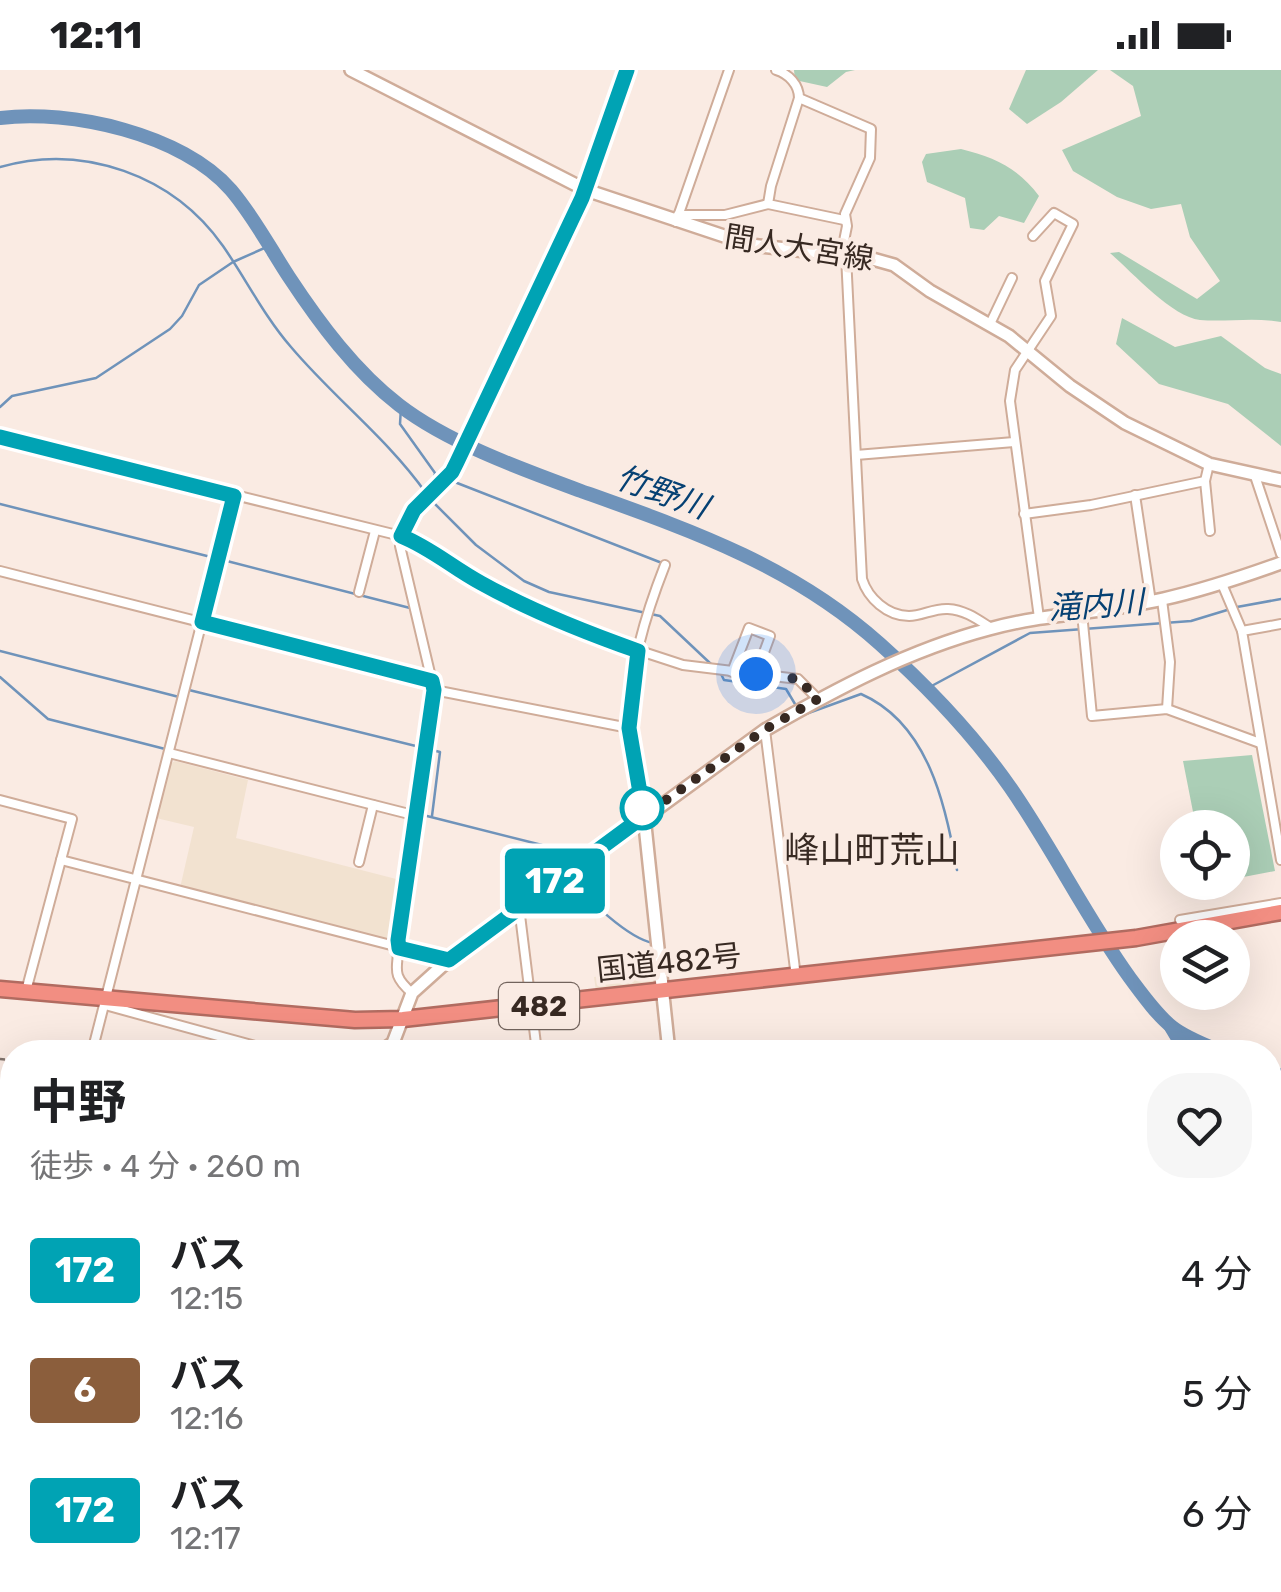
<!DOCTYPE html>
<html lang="ja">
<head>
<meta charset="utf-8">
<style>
	:root { --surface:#fff; --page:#f6f6f6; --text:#202124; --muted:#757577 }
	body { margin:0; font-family:Rubik,"Noto Sans JP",sans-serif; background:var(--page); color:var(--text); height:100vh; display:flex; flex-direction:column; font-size:38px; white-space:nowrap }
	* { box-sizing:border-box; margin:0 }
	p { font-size:32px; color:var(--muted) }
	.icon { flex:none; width:55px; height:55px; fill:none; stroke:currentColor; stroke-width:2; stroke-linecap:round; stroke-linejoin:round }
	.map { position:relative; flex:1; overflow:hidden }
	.details { position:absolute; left:0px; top:970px; width:1282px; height:552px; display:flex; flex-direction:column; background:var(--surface); border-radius:40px 40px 0 0; box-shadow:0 10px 40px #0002 }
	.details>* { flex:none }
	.badge { padding:0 20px; border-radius:8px; font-size:35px; line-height:65px }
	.controls { position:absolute; left:1160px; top:740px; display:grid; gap:20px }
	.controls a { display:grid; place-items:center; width:90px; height:90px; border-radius:50%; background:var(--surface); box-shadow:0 10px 40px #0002; font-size:50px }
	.you { position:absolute; width:50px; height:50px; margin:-25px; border:8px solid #fff; border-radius:50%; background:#1a73e8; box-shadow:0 0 0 15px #1a73e833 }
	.map>.badge { position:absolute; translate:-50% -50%; box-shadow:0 0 0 5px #fff }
	.round { display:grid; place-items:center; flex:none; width:105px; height:105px; border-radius:40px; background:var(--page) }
	.headline { display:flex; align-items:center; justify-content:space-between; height:170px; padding:0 30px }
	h1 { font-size:48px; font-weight:700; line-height:75px }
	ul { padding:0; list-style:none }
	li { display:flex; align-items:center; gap:30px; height:120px; padding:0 30px }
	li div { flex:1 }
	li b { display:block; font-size:38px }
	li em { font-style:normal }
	li .badge { min-width:110px; font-weight:700; text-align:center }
	.status { display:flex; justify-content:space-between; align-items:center; height:70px; padding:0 50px; background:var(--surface); direction:ltr }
	.status svg { height:28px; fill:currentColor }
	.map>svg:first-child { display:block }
	.commercial { fill:#f2e2d0 }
	.green { fill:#abceb6 }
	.water { fill:#6f93ba }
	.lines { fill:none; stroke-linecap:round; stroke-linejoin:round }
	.stream { stroke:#6f93ba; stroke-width:2.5 }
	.river { stroke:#6f93ba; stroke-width:14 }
	.street-casing { stroke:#cfac99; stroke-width:12 }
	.secondary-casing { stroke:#cfac99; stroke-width:16 }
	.highway-casing { stroke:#b16b60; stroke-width:19 }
	.street { stroke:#fff; stroke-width:8 }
	.secondary { stroke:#fff; stroke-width:11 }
	.highway { stroke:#f28e82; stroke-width:14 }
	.rail { stroke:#81736c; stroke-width:2.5; stroke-dasharray:5 10; stroke-linecap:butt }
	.line-casing { stroke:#fff; stroke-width:22 }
	.line { stroke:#00a3b4; stroke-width:15 }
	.walk { stroke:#372922; stroke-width:10; stroke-dasharray:0 18 }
	.stop-dot { fill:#fff; stroke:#00a3b4; stroke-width:5 }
	.labels { text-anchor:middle; stroke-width:8; stroke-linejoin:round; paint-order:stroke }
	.shield { fill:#faebe3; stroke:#72635c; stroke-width:2.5 }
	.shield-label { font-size:28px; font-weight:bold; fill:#372922 }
	.street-label { font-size:30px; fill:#372922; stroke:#faebe3 }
	.water-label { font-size:32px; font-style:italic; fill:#064173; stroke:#faebe3 }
	.quarter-label { font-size:35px; fill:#372922; stroke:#faebe3 }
</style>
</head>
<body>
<div class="status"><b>12:11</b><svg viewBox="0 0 49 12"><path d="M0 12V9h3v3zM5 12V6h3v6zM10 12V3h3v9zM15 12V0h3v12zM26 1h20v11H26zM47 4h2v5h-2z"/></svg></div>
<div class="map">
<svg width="1281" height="1522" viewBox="0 0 1281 1522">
	<rect width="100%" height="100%" fill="#faebe3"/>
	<g class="commercial">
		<path d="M175 691 248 710 236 768 404 811 395 873 180 818 194 757 156 748 170 694Z"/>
		<path d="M654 880 658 914 596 921 594 907 612 905V897L625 895 624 883Z"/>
	</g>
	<g class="green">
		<path d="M794 0H855L846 2 827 17 795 10Z"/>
		<path d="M1026 0H1098L1061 32 1027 54 1009 39Z"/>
		<path d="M1110 0H1281V252C1253 247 1228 252 1200 250 1172 247 1132 202 1110 183L1119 182 1197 229 1220 211 1190 167 1181 134 1151 139 1117 127 1073 101 1062 80 1141 46 1133 16Z"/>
		<path d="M961 79C994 87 1018 98 1039 126L1024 153 999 146 984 160 970 158 965 128 927 112 922 92 926 84Z"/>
		<path d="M1122 248 1175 277 1221 266 1265 298 1281 304V376L1228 334 1159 314 1116 274Z"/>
		<path d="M1252 685 1275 801 1233 809 1232 758 1196 757 1183 691Z"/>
		<path d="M0 1236 12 1242V1510H192L194 1522H0Z"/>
		<path d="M233 1510H612L613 1522H226Z"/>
	</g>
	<path class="water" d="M0 1333 12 1334V1510H50L49 1522H0Z"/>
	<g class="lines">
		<g class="stream">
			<path d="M0 97C83 73 173 105 223 176 246 209 264 246 291 277 334 328 387 368 426 423"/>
			<path d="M0 337 12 326 96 308 170 259 182 246 199 215 233 192 269 176"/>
			<path d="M401 337 400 354 435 403 432 417"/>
			<path d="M430 429 476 475 524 511 549 522 660 546 712 595"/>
			<path d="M431 430 452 411 662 493"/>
			<path d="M0 434 215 488"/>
			<path d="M223 490 410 538"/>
			<path d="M0 581 179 627"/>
			<path d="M721 604 724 610 786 619 798 639"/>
			<path d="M0 607 48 649 169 680"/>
			<path d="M926 619 1030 563 1191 551 1237 537 1281 529"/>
			<path d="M185 622 189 620 440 682 432 746"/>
			<path d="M803 645 861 624C928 653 946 735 957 800"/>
			<path d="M419 744 542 775 565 802"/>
			<path d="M569 808C587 828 627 868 653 873"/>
			<path d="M1270 1361 1281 1358"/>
			<path d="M1146 1510 1147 1522"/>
			<path d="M738 1521 753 1510"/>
		</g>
		<g class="river">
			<path d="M0 48C70 39 183 64 231 120 254 147 270 178 289 207 320 254 355 301 399 335 448 373 524 400 581 421 690 460 792 495 880 574 928 617 973 664 1010 717 1053 779 1086 847 1130 908 1142 924 1156 944 1172 957 1186 968 1205 975 1222 982"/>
			<path d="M1171 957 1186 982"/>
			<path d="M1270 1002 1281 1006"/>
			<path d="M1270 1115 1281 1145"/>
			<path d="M1274 1522 1281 1447"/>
		</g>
		<defs>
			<g id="street">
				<path d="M776 0C789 4 799 15 799 28L771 116 768 134 844 150"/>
				<path d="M799 28 871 59 870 88 845 144 847 156 841 186"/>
				<path d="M678 145H725L768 134"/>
				<path d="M676 152 729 0"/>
				<path d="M1033 166 1054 143 1073 154 1045 211 1051 246 1015 300 1010 331 1039 548"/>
				<path d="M846 186 862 509C868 528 887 546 909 546 922 546 934 538 948 539 965 540 977 549 991 558"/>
				<path d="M990 254 1012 208"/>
				<path d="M0 367 401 466 426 476 480 513 570 558 683 595 798 609 818 629"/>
				<path d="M856 385 1014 372"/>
				<path d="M1209 394 1205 411 1210 461"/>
				<path d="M1255 406 1281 484"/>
				<path d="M1135 425 1151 532"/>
				<path d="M1024 444 1091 435 1205 411"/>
				<path d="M0 501 432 611"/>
				<path d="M1222 514 1242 561"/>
				<path d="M359 522 375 461"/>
				<path d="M1162 530 1170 592 1167 639"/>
				<path d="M1082 543 1092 646 1167 639 1260 673"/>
				<path d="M1281 554 1242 561 1281 790"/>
				<path d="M732 602 749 558 770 566 756 604"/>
				<path d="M434 620 629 658"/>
				<path d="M765 660 796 907"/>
				<path d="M169 683 417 746"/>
				<path d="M0 730 72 749 61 790 449 890"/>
				<path d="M644 746C638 717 629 684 629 654 629 599 645 546 665 495"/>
				<path d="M359 792 373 735"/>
				<path d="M519 837 537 982"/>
				<path d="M1180 850 1281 833"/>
				<path d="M26 921 61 790"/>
				<path d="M412 923C388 902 400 898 398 870L434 620 400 476 401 466 414 440 452 403 582 128 627 0"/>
				<path d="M105 935 277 982"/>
				<path d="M92 982 234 426"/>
				<path d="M0 1034 12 1135"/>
				<path d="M669 1522 675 1510"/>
				<path d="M770 1522 832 1510"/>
			</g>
			<g id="secondary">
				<path d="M351 0 586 120 751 175 869 188 894 195 930 221 1009 266 1070 316 1125 353 1209 394 1281 410"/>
				<path d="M644 746 669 982"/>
				<path d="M380 982 393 973 412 923 442 896 765 660C836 619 909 580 989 559 1046 543 1106 543 1163 529 1204 520 1242 507 1281 493"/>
				<path d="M0 1031 12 1033"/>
				<path d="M0 1219 12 1210"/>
				<path d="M732 1510 734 1522"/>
			</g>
			<path id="highway" d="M0 919 355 950 403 949 1136 868 1281 842"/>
		</defs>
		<use href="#street" class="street-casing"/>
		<use href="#secondary" class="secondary-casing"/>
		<use href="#highway" class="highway-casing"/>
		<use href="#street" class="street"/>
		<use href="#secondary" class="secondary"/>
		<use href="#highway" class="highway"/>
		<g class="rail">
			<path d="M0 989 12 990"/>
			<path d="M1270 1155 1281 1157"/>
		</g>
	</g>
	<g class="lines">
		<defs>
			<path id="line" d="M0 367 234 426 202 552 432 611 434 620 398 870 399 878 449 890 644 746 629 658 638 581C584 562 531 541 481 513 453 498 431 478 401 466L414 440 452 402 457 392 582 128 627 0"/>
		</defs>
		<use href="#line" class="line-casing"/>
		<use href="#line" class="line"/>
		<path class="walk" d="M642 738 644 746 764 660 818 629 798 609 756 604"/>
	</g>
	<circle class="stop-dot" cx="642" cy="738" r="20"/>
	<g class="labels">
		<rect class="shield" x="499" y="913" width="80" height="46" rx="8"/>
		<g class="shield-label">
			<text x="539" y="946">482</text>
		</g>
		<g class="street-label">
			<text transform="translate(799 178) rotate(9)" y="10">間人大宮線</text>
			<text transform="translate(669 893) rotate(-6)" y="10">国道482号</text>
		</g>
		<g class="water-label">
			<text transform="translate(662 422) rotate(20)" y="11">竹野川</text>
			<text transform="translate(1096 535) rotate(-4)" y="11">滝内川</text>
		</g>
		<g class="quarter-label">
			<text x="872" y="792">峰山町荒山</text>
		</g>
	</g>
</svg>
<div class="controls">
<a><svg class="icon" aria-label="locate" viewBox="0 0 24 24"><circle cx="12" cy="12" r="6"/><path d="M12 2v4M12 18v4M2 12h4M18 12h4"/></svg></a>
<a><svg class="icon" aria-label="layers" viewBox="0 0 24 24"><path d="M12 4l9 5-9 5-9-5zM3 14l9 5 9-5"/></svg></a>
</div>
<div class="you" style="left:756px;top:604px"></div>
<b class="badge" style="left:555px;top:811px;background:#00a3b4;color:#fff">172</b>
<section class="details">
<div class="headline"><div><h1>中野</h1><p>徒歩 · 4 分 · 260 m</p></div><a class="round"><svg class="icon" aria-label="heart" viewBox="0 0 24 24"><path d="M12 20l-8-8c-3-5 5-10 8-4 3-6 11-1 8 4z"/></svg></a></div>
<ul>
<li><span class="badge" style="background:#00a3b4;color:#fff">172</span><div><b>バス</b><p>12:15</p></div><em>4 分</em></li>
<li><span class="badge" style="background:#8b5e3c;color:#fff">6</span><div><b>バス</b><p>12:16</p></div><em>5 分</em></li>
<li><span class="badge" style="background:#00a3b4;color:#fff">172</span><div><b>バス</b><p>12:17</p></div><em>6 分</em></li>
</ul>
</section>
</div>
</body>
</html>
